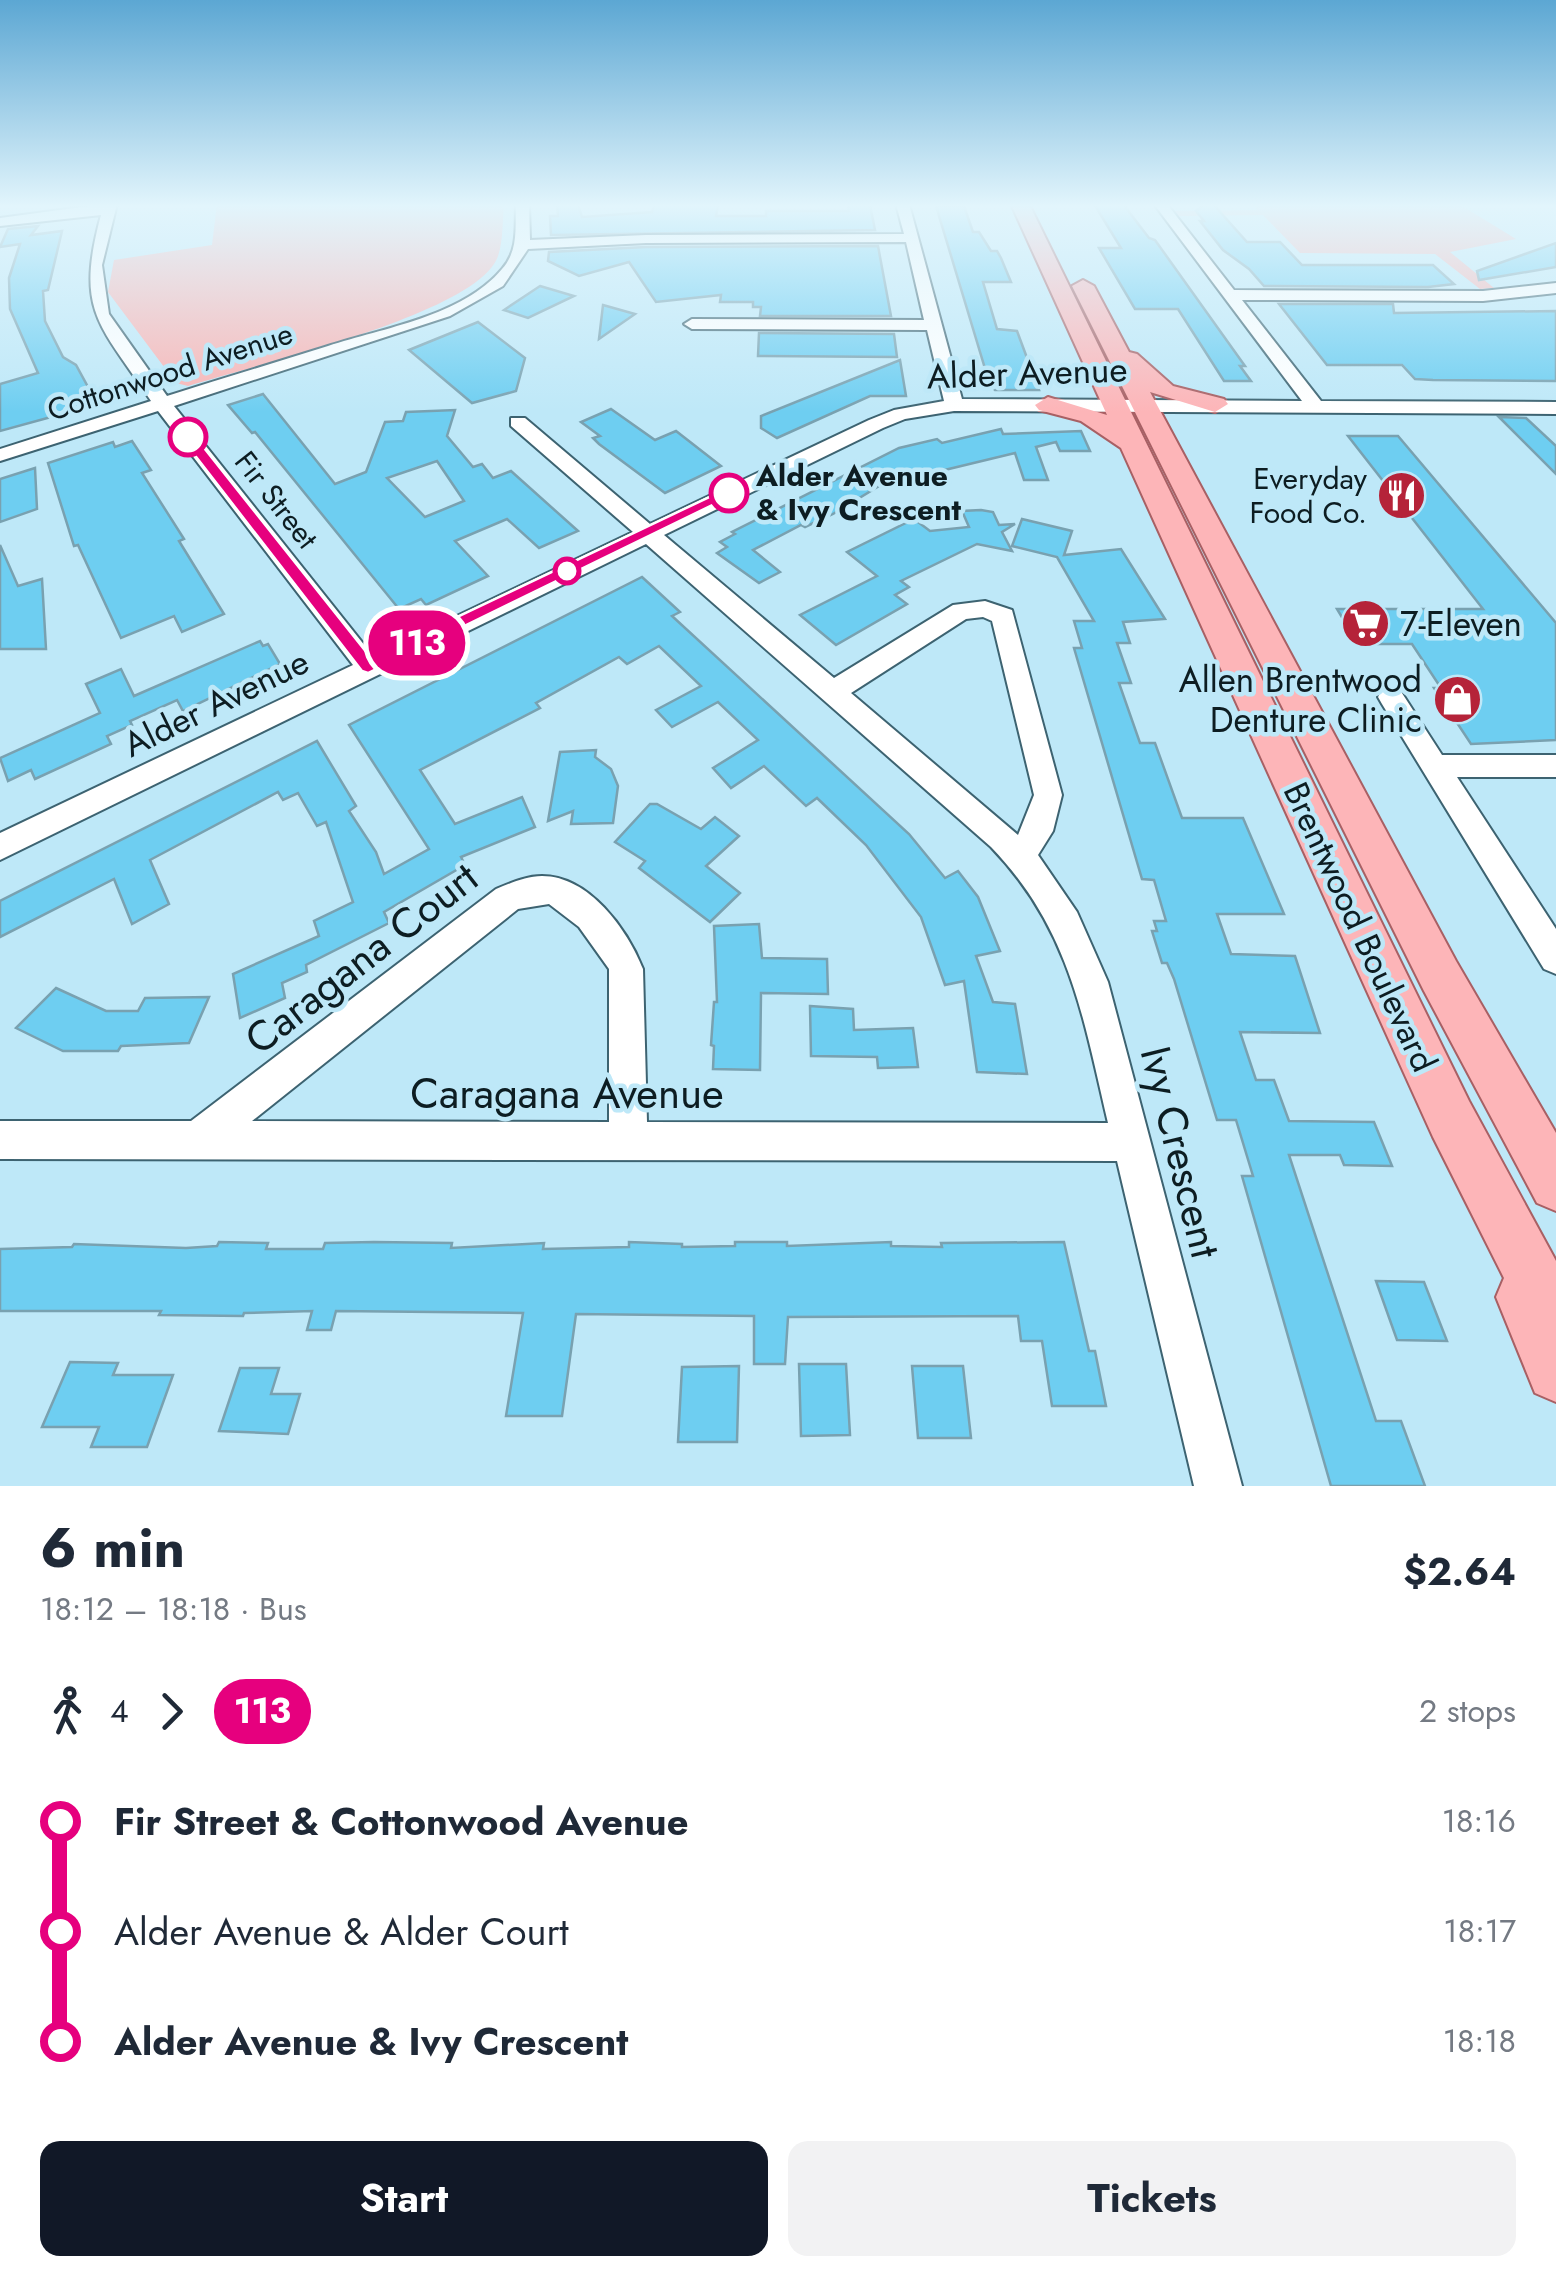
<!DOCTYPE html>
<html lang="en">
<head>
<meta charset="utf-8">
<style>
	:root { --surface:#fff; --page:#f2f2f3; --text:#1f2937; --muted:#747a83; --accent:#111827 }
	body { margin:0; font-family:Jost,sans-serif; background:var(--page); color:var(--text); height:100vh; display:flex; flex-direction:column; font-size:38px; white-space:nowrap }
	* { box-sizing:border-box; margin:0 }
	p { font-size:32px; color:var(--muted) }
	.icon { flex:none; width:55px; height:55px; fill:none; stroke:currentColor; stroke-width:2; stroke-linecap:round; stroke-linejoin:round }
	.map { position:relative; height:1486px; overflow:hidden }
	.details { display:flex; flex-direction:column; background:var(--surface); flex:1 }
	.details>* { flex:none }
	.badge { padding:0 20px; border-radius:32px; font-size:35px; line-height:65px }
	.map>.badge { position:absolute; translate:-50% -50%; box-shadow:0 0 0 5px #fff }
	.legs { display:flex; align-items:center; gap:15px; height:110px; padding:0 40px; font-size:32px }
	.legs p { margin-inline-start:auto }
	.head { display:flex; align-items:center; justify-content:space-between; height:170px; padding:0 40px }
	h1 { font-size:55px; font-weight:700; line-height:75px }
	.action { display:flex; gap:20px; margin-top:auto; padding:20px 40px }
	.action a { flex:1; height:115px; border-radius:20px; background:var(--accent); color:#fff; font-size:40px; font-weight:700; line-height:115px; text-align:center }
	.action a+a { background:var(--page); color:var(--text) }
	ul { padding:0 40px; list-style:none }
	li { display:flex; align-items:center; gap:35px; height:110px; font-size:38px }
	li i { display:grid; place-items:center; width:15px; height:100%; margin:0 12px; background:currentColor }
	li i::after { content:''; width:25px; height:25px; margin:-12px; border:8px solid; border-radius:50%; background:var(--surface) }
	li p { margin-inline-start:auto }
	li:first-child i { background:linear-gradient(#0000 50%,currentColor 0) }
	li:last-child i { background:linear-gradient(currentColor 50%,#0000 0) }
	.map>svg:first-child { display:block }
	.green { fill:#f9b4b4 }
	.building { fill:#6ecef1; stroke:#79a1b0; stroke-width:2.5; fill-rule:evenodd }
	.lines { fill:none; stroke-linecap:round; stroke-linejoin:round }
	.minor-casing { stroke:#3d6371; stroke-width:4 }
	.major-casing { stroke:#a86064; stroke-width:4 }
	.minor { fill:#fff; fill-rule:evenodd }
	.major { fill:#fdb5b8; fill-rule:evenodd }
	.line-1 { fill:#e6007e; stroke:#fff; stroke-width:2.5 }
	.stop-1-dot { fill:#fff; stroke:#e6007e; stroke-width:5 }
	.labels { text-anchor:middle; stroke-width:9; stroke-linejoin:round; paint-order:stroke }
	.far-street-label { font-size:30px; fill:#0d1d22; stroke:#bee8f8 }
	.far-stop-label { font-size:30px; font-weight:bold; fill:#0d1d22; stroke:#bee8f8; text-anchor:start }
	.far-poi-label { font-size:30px; fill:#0d1d22; stroke:#bee8f8; text-anchor:end }
	.street-label { font-size:35px; fill:#0d1d22; stroke:#bee8f8 }
	.poi-label { font-size:35px; fill:#0d1d22; stroke:#bee8f8; text-anchor:start }
	.near-street-label { font-size:42px; fill:#0d1d22; stroke:#bee8f8 }
</style>
</head>
<body>
<div class="map">
<svg width="1556" height="1486" viewBox="0 0 1556 1486">
	<rect width="100%" height="100%" fill="#bee8f8"/>
	<g class="green">
		<path d="M217 204H504C502 221 504 250 494 264 460 317 255 365 188 386L176 383 108 292 114 260 212 245Z"/>
		<path d="M1253 204H1459L1516 239 1450 252 1494 288 1480 289 1435 254 1300 253 1263 215 1178 216 1174 211 1258 210Z"/>
	</g>
	<g class="building">
		<path d="M557 204H578L582 217 652 212 654 205H718L716 216H766V211H849L848 205H870L875 230 551 235 550 216H558Z"/>
		<path d="M1094 204H1123L1149 238 1155 240 1245 366H1240L1251 381H1224L1178 309H1135L1099 248H1121Z"/>
		<path d="M1205 204H1213L1247 242H1280L1302 265H1433L1454 284 1428 287 1264 286 1249 269 1223 250 1200 221H1204L1196 211Z"/>
		<path d="M936 206H964L973 232H979L991 251H997L1001 258 1011 282H983L997 329 1017 331 1039 390H995L990 385Z"/>
		<path d="M38 226 31 235 62 231 48 290 43 291 45 321 63 357 76 365 94 398 88 400 90 404 62 414 0 431V384L38 373 10 309 9 278 20 244 0 247 8 229Z"/>
		<path d="M1556 243V267L1479 280 1477 271Z"/>
		<path d="M878 246 891 316H760L761 307H753V302H720L721 295 656 302 629 262 579 276 548 261 549 252 646 247Z"/>
		<path d="M540 286 574 296 528 318 504 310Z"/>
		<path d="M1279 304H1393L1394 313 1556 311V381L1433 380 1415 379 1402 365H1327Z"/>
		<path d="M603 305 635 314 599 339Z"/>
		<path d="M478 322 525 358 516 391 472 403 409 350Z"/>
		<path d="M759 333 894 334 897 357 758 356Z"/>
		<path d="M900 360 906 396H870L777 438 761 428V416Z"/>
		<path d="M263 394 335 484 366 472 385 422 403 421 406 412 455 410 447 436 473 467 482 464 493 478 511 471 578 531 539 548 507 519 455 541 488 576 426 605 421 599 399 609 255 432 252 433 228 405ZM437 461 464 501 425 517 387 478Z"/>
		<path d="M611 409 655 440 676 431 721 466 665 493 599 444 593 438 600 436 581 422Z"/>
		<path d="M1499 417 1526 418 1556 446V474Z"/>
		<path d="M1001 429 1003 434 1081 431 1090 451H1060L1056 442 1036 447 1048 480H1024L1015 453 924 475 925 480H889L833 514 805 527 801 525 753 550 780 572 759 583 717 553 727 547 720 542 735 534 732 532 899 448 937 439 942 443Z"/>
		<path d="M1348 436H1398L1556 623V740L1471 744 1434 688H1441L1412 644H1358L1337 609H1483Z"/>
		<path d="M132 441 151 470 142 473 184 539 179 541 224 614 182 632 174 616 121 638 78 545 74 546 48 463 113 442 115 447Z"/>
		<path d="M35 468 37 509 0 522V479Z"/>
		<path d="M981 510 993 512 999 525 1015 524 1002 532 1012 551 977 544 901 581 909 587 895 595 907 604 836 645 800 615 877 576 847 552 914 519 930 531 969 527 962 511Z"/>
		<path d="M1022 519 1072 531 1064 555 1121 549 1165 619 1123 622 1130 643H1117L1131 683H1119L1140 743H1155L1182 818H1243L1284 914H1217L1231 954 1295 956 1320 1033 1240 1032 1256 1080H1274L1289 1121 1374 1122 1392 1166 1344 1165 1340 1155H1289L1376 1421H1401L1425 1486H1331L1242 1176H1253L1236 1120H1217L1174 979 1167 963H1162L1152 931H1157L1154 921H1166L1154 880 1142 879 1074 648H1082L1074 621H1094L1057 557 1012 546Z"/>
		<path d="M0 545 18 586 42 579 46 649H0Z"/>
		<path d="M642 577 680 612 672 616 909 834 945 878 958 871 978 897 1000 951 976 956 993 1002 1015 1004 1027 1074 977 1072 964 981 945 985 921 917 866 845 817 798 806 806 764 766 731 788 713 768 758 740 718 702 672 727 656 710 701 686 659 646 627 664 619 657 536 703 540 708 420 770 455 824 522 797 535 827 461 857 465 865 384 912 389 923 306 965 307 972 282 983 285 998 240 1018 233 974 319 936 314 921 353 902 326 822 317 826 298 793 283 800 278 792 150 860 169 904 132 924 114 879 0 937V901L317 741 356 806 349 811 376 852 384 874 429 849 349 725Z"/>
		<path d="M260 641 263 646 268 644 280 664 183 711 177 700 130 721 132 725 107 736 111 744 35 779 31 770 8 781 0 758 100 713 86 684 121 669 134 696Z"/>
		<path d="M596 750 595 757 611 769 618 786 613 823 571 824 573 811 548 821 560 752Z"/>
		<path d="M650 804H657L701 829 715 817 739 836 706 866 740 893 710 922 639 868 645 861 615 842Z"/>
		<path d="M759 924 762 958 827 959 828 994 761 993 760 1070 713 1069 714 1046 711 1045 714 1002H717L714 926Z"/>
		<path d="M56 988 106 1011H138L145 998 209 997 189 1043 121 1046 118 1051H63L16 1028Z"/>
		<path d="M810 1006 853 1009 854 1030 913 1028 918 1067 878 1068 877 1057 811 1056Z"/>
		<path d="M219 1242 268 1243 266 1249H323L325 1243 374 1242 452 1243 451 1248 544 1243 543 1249 629 1247V1242L682 1244V1247L735 1246V1242H787V1246L891 1242V1246L942 1247 941 1243 1064 1242 1089 1351H1095L1106 1406H1052L1042 1341H1021L1018 1316 788 1317 785 1364H754V1316L576 1314 562 1416H506L523 1313 336 1311 331 1330H307L312 1311 244 1313 243 1316 159 1315 161 1311H0V1249L72 1247 74 1244 186 1248 217 1246Z"/>
		<path d="M1376 1281 1424 1282 1447 1341 1397 1340Z"/>
		<path d="M70 1362 118 1363 113 1375H173L147 1447H91L99 1427H42Z"/>
		<path d="M799 1364H846L850 1435 801 1436Z"/>
		<path d="M739 1366 737 1442H678L682 1367Z"/>
		<path d="M912 1366H963L971 1438H918Z"/>
		<path d="M240 1368H279L271 1394H300L288 1434 219 1431Z"/>
	</g>
	<g class="lines">
		<defs>
			<g id="minor">
				<path d="M104 204H117L102 265 109 314 167 396C220 379 274 363 328 346 383 328 463 316 502 269 519 250 515 227 516 204H529L530 240 646 235 904 234 896 204H909L962 399 1302 401 1154 204H1167L1234 290 1483 291 1556 283V293L1483 301 1242 300 1321 401 1556 402V414L954 411 905 419 883 428 664 535 834 678 953 605 985 601 1012 610 1062 795 1053 831 1038 855 1077 912 1108 982 1242 1486H1194L1117 1161 0 1159V1121H191L496 889C511 883 526 876 542 876 589 876 627 929 643 969L647 1122 1108 1123C1083 1017 1070 929 991 847L646 544 0 860V833L353 665 158 411 0 461V449L151 401C99 323 75 312 101 215L0 226V218ZM906 242 924 320 692 319 684 324 692 329 927 330 944 401 894 410 869 420 650 524 525 418H511V426L633 532 373 656 174 406 450 316 503 286 528 249 646 243ZM983 617 992 621 1034 795 1018 835 851 693 966 619ZM549 904 579 927 609 969V1122L252 1121 518 909Z"/>
				<path d="M1391 687 1400 690 1442 755H1556V777H1457L1556 929V974L1544 969 1382 704 1378 697 1382 690Z"/>
			</g>
			<g id="major">
				<path d="M1011 204H1029L1469 1101 1556 1261V1402L1535 1393 1496 1297 1504 1278 1433 1137 1121 448 1081 421 1039 410 1035 405 1048 397 1107 415Z"/>
				<path d="M1083 280 1094 286 1129 352 1137 354 1173 386 1224 399 1228 404 1215 412 1150 392 1456 961 1556 1133V1211L1537 1203 1424 991 1072 286Z"/>
			</g>
		</defs>
		<use href="#minor" class="minor-casing"/>
		<use href="#major" class="major-casing"/>
		<use href="#minor" class="minor"/>
		<use href="#major" class="major"/>
	</g>
	<linearGradient id="sky" x2="0" y2="1"><stop stop-color="#5ca7d3"/><stop offset="0.5" stop-color="#e2f5fc"/><stop offset="1" stop-color="#e2f5fc" stop-opacity="0"/></linearGradient>
	<rect width="1556" height="412" fill="url(#sky)"/>
	<path class="line-1" d="M183 434H193L371 658 724 490 737 493 368 673 362 671 183 440Z"/>
	<defs>
		<symbol id="restaurant-disc" viewBox="-11 -11 22 22"><circle r="9.5" fill="#b52339" stroke="#bee8f8"/><path d="M-5-6h1v4h1v-4h1v4h1v-4h1v5L-1.5 .5V6h-2V.5L-5-1ZM5-6V6H3V1.5H1.5Q1.5-4 5-6Z" fill="#fff"/></symbol>
		<symbol id="supermarket-disc" viewBox="-11 -11 22 22"><circle r="9.5" fill="#b52339" stroke="#bee8f8"/><path d="M-6-5.5h2.5l.6 2H6L4.5 2H-2.5L-4.4-4H-6ZM-1.5 3.2a1.3 1.3 0 1 0 .1 0ZM3 3.2a1.3 1.3 0 1 0 .1 0Z" fill="#fff"/></symbol>
		<symbol id="shop-disc" viewBox="-11 -11 22 22"><circle r="9.5" fill="#b52339" stroke="#bee8f8"/><path d="M-5-2.5h2.3a2.7 3.5 0 0 1 5.4 0H5L5.5 6h-11ZM-1.5-2.5h3a1.5 2.3 0 0 0-3 0Z" fill="#fff"/></symbol>
	</defs>
	<g fill-rule="evenodd">
		<use href="#restaurant-disc" x="1374" y="468" width="55" height="55"/>
		<use href="#supermarket-disc" x="1338" y="596" width="55" height="55"/>
		<use href="#shop-disc" x="1430" y="672" width="55" height="55"/>
	</g>
	<g class="stop-1-dot">
		<circle cx="188" cy="437" r="18"/>
		<circle cx="729" cy="493" r="18"/>
		<circle cx="567" cy="571" r="12"/>
	</g>
	<g class="labels">
		<g class="far-street-label">
			<text transform="translate(170 372) rotate(-18)" y="10">Cottonwood Avenue</text>
			<text transform="translate(276 500) rotate(52)" y="10">Fir Street</text>
		</g>
		<g class="far-stop-label">
			<text x="756" y="486">Alder Avenue<tspan x="756" dy="34">&amp; Ivy Crescent</tspan></text>
		</g>
		<g class="far-poi-label">
			<text x="1367" y="489">Everyday<tspan x="1367" dy="34">Food Co.</tspan></text>
		</g>
		<g class="street-label">
			<text transform="translate(1027 373) rotate(-2)" y="12">Alder Avenue</text>
			<text transform="translate(216 703) rotate(-26)" y="12">Alder Avenue</text>
			<text transform="translate(1360 927) rotate(65)" y="12">Brentwood Boulevard</text>
		</g>
		<g class="poi-label">
			<text x="1400" y="636">7-Eleven</text>
			<text x="1422" y="692" text-anchor="end">Allen Brentwood<tspan x="1422" dy="40">Denture Clinic</tspan></text>
		</g>
		<g class="near-street-label">
			<text transform="translate(361 958) rotate(-38)" y="15">Caragana Court</text>
			<text x="567" y="1108">Caragana Avenue</text>
			<text transform="translate(1181 1152) rotate(76)" y="15">Ivy Crescent</text>
		</g>
	</g>
</svg>
<b class="badge" style="left:417px;top:643px;background:#e6007e;color:#fff">113</b>
</div>
<section class="details">
<div class="head"><div><h1>6 min</h1><p>18:12 – 18:18 · Bus</p></div><b>$2.64</b></div>
<div class="legs"><svg class="icon" aria-label="walk" viewBox="0 0 24 24"><circle cx="13" cy="4" r="2"/><path d="M13 8l-2 6 4 7M11 14l-3 7M7 12l3-4h3l4 4"/></svg>4<svg class="icon" aria-label="forward" viewBox="0 0 24 24"><path d="M9 5l7 7-7 7"/></svg><b class="badge" style="background:#e6007e;color:#fff">113</b><p>2 stops</p></div>
<ul>
<li><i style="color:#e6007e"></i><b>Fir Street &amp; Cottonwood Avenue</b><p>18:16</p></li>
<li><i style="color:#e6007e"></i><span>Alder Avenue &amp; Alder Court</span><p>18:17</p></li>
<li><i style="color:#e6007e"></i><b>Alder Avenue &amp; Ivy Crescent</b><p>18:18</p></li>
</ul>
<div class="action"><a>Start</a><a>Tickets</a></div>
</section>
</body>
</html>
